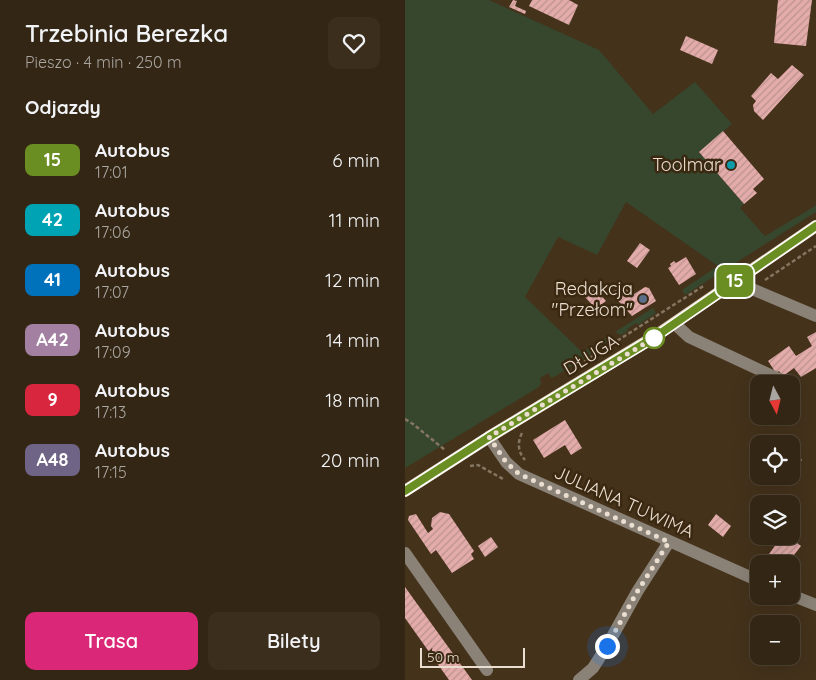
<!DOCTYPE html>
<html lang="pl">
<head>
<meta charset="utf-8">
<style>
	:root { --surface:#332614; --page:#3b2e1d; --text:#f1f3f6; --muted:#a9a5a0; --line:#4e4334; --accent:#db2777 }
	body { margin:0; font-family:Quicksand,sans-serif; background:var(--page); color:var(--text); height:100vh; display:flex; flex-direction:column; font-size:19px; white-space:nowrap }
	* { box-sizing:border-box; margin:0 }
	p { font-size:16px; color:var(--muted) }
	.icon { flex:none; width:28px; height:28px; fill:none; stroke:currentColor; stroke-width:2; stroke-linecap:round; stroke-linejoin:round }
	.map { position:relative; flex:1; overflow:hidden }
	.drawer { display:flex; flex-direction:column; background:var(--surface); width:405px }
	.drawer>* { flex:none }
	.badge { padding:0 10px; border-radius:8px; font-size:18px; line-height:32px }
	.needle { width:32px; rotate:173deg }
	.buttons { position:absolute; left:345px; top:375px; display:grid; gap:10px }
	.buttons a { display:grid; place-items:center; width:50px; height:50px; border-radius:10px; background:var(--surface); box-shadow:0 5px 20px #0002,0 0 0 1px var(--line); font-size:25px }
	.scale { position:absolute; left:15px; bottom:12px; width:105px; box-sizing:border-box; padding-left:5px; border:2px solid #eaded0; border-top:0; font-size:14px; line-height:18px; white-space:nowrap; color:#eaded0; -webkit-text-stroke:4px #3a2811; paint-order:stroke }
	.you { position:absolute; width:25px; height:25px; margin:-12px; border:4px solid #fff; border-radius:50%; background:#1a73e8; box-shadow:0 0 0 8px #1a73e833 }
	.map>.badge { position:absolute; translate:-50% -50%; box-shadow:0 0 0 2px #fff }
	h2 { padding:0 25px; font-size:19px; line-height:45px }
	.round { display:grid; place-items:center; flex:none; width:52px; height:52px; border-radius:10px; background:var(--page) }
	.overview { display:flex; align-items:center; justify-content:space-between; height:85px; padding:0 25px }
	h1 { font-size:24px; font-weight:600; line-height:38px }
	.action { display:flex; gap:10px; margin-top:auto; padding:10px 25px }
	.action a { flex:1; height:58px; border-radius:10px; background:var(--accent); color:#fff; font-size:20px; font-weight:600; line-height:58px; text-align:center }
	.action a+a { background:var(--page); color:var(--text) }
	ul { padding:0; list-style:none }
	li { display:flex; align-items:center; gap:15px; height:60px; padding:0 25px }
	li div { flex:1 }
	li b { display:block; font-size:19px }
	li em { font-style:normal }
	li .badge { min-width:55px; font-weight:700; text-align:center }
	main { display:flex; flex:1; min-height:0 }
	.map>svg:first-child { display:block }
	.green { fill:#36472d }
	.building { fill:url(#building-hatch) }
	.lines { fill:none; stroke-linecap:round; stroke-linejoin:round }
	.path { stroke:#857662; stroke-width:2.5; stroke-dasharray:4 2.5; stroke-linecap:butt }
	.minor { stroke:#8a8276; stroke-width:12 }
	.major { stroke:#deceb5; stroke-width:12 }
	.line-casing { stroke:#fff; stroke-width:11 }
	.line { stroke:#6b8e23; stroke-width:8 }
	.walk { stroke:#eaded0; stroke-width:5; stroke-dasharray:0 9 }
	.culture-dot { fill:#0f9aa8; stroke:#3a2811; stroke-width:2 }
	.service-dot { fill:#5c6f8a; stroke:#3a2811; stroke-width:2 }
	.stop-dot { fill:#fff; stroke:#6b8e23; stroke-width:2.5 }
	.labels { text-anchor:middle; stroke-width:5; stroke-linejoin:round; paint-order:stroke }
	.poi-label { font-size:18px; fill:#eaded0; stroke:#3a2811; text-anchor:end }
	.street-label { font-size:18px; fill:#eaded0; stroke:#3a2811 }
</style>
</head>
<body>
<main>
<section class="drawer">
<div class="overview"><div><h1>Trzebinia Berezka</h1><p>Pieszo · 4 min · 250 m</p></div><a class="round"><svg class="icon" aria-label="heart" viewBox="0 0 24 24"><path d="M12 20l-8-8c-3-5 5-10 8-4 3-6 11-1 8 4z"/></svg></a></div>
<h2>Odjazdy</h2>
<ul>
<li><span class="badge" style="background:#6b8e23;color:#fff">15</span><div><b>Autobus</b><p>17:01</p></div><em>6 min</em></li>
<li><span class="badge" style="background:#00a3b4;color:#fff">42</span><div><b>Autobus</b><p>17:06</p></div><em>11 min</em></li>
<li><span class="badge" style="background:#0072bc;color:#fff">41</span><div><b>Autobus</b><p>17:07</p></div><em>12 min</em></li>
<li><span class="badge" style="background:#a380a2;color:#fff">A42</span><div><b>Autobus</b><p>17:09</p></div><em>14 min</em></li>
<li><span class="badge" style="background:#d7263d;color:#fff">9</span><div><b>Autobus</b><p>17:13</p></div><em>18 min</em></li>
<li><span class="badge" style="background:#6f6486;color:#fff">A48</span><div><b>Autobus</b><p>17:15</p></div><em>20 min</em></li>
</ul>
<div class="action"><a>Trasa</a><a>Bilety</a></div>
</section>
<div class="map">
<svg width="411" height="680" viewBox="0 0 411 680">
	<defs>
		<pattern id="building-hatch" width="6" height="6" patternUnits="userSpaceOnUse" patternTransform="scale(1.25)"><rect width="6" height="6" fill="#e3acaa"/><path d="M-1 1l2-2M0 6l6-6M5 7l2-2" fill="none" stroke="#bc928f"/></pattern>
	</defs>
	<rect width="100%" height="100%" fill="#44321b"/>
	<g class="green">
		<path d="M0 0H84L194 50 248 114 290 82 327 124 294 152 339 204 335 208 360 236 410 206H411V212L280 295 277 290 313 266 221 202 192 255 153 237 120 297 177 352 202 337 203 344 149 377 146 378 144 373 135 378 136 383 134 387 0 468Z"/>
		<path d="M248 308 251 313 233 325 231 323 222 329 223 331 216 335 210 332Z"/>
	</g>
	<g class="building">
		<path d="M108 0 112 1 110 6 121 11 120 14 104 7Z"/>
		<path d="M127 0H164L173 5 164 25 124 6Z"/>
		<path d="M373 0H407L401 46 369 43Z"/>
		<path d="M281 36 313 50 307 64 275 50Z"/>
		<path d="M387 65 399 75 358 120 349 111 348 105 351 101 346 96 366 73 373 79Z"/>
		<path d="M318 131 359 179 348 189 352 193 339 204 294 152Z"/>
		<path d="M235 243 245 250 232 268 222 261Z"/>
		<path d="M281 257 291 274 274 285 263 268 266 266 265 264 269 261 271 263Z"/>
		<path d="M219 285 226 296 240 287 244 288 251 301 227 316 206 293Z"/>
		<path d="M190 289 201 301 191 309 180 297Z"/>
		<path d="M411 332V368L396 377 389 368 378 376 374 371 371 373 363 361 384 346 391 356 407 346 402 337Z"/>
		<path d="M160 420 177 448 166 455 160 445 139 458 128 440Z"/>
		<path d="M386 448 397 460 386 470Z"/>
		<path d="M35 512 44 514 69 551 66 554 69 559 47 573 31 550 26 554 3 520 4 516 11 514 23 533 28 529 26 526 27 518Z"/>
		<path d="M311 514 326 526 318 537 303 525Z"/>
		<path d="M377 536H383L396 546 382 564H376L364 554Z"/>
		<path d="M86 537 93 547 80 557 73 546Z"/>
		<path d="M0 587 67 680H44L0 618Z"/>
	</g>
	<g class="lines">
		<g class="path">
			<path d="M360 280 411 246"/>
			<path d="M163 372 300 285"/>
			<path d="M0 419 8 424 40 450"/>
			<path d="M117 433C112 443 113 452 120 460"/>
			<path d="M65 466 73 465 98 479"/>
		</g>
		<g class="minor">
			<path d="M337 277 347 289 411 316"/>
			<path d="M270 324 284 337 374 379"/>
			<path d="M84 437 101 462 114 474 354 581"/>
			<path d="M0 553 82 670"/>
			<path d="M386 595 411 605"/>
			<path d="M174 680 188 668 202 646 232 592 264 542"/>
		</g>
		<path class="major" d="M0 491 84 437 249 337 411 226"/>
	</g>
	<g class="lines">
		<defs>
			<path id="line" d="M0 491 84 437 250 337 411 226"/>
		</defs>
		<use href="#line" class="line-casing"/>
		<use href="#line" class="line"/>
		<path class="walk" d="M202 646 232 592 264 542 114 474 101 462 84 437 249 338"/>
	</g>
	<circle class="culture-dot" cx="326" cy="165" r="5"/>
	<circle class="service-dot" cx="238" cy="299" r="5"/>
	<circle class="stop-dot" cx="249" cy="338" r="10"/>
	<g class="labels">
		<g class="poi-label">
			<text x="316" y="171">Toolmar</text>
			<text x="228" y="295">Redakcja<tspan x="228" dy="21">"Przełom"</tspan></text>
		</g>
		<g class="street-label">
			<text transform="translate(186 355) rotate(-31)" y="6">DŁUGA</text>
			<text transform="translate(219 502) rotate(24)" y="6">JULIANA TUWIMA</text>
		</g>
	</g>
</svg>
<div class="buttons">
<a><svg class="needle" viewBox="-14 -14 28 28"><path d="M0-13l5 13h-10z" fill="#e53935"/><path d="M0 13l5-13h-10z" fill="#a9a5a0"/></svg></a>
<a><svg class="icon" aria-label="locate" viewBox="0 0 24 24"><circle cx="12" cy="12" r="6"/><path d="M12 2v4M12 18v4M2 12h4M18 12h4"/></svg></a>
<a><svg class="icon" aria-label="layers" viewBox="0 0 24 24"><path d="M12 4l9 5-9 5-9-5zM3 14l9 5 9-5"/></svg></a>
<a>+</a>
<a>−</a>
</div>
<div class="scale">50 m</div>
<div class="you" style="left:202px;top:646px"></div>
<b class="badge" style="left:330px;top:281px;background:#6b8e23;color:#fff">15</b>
</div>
</main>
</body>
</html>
